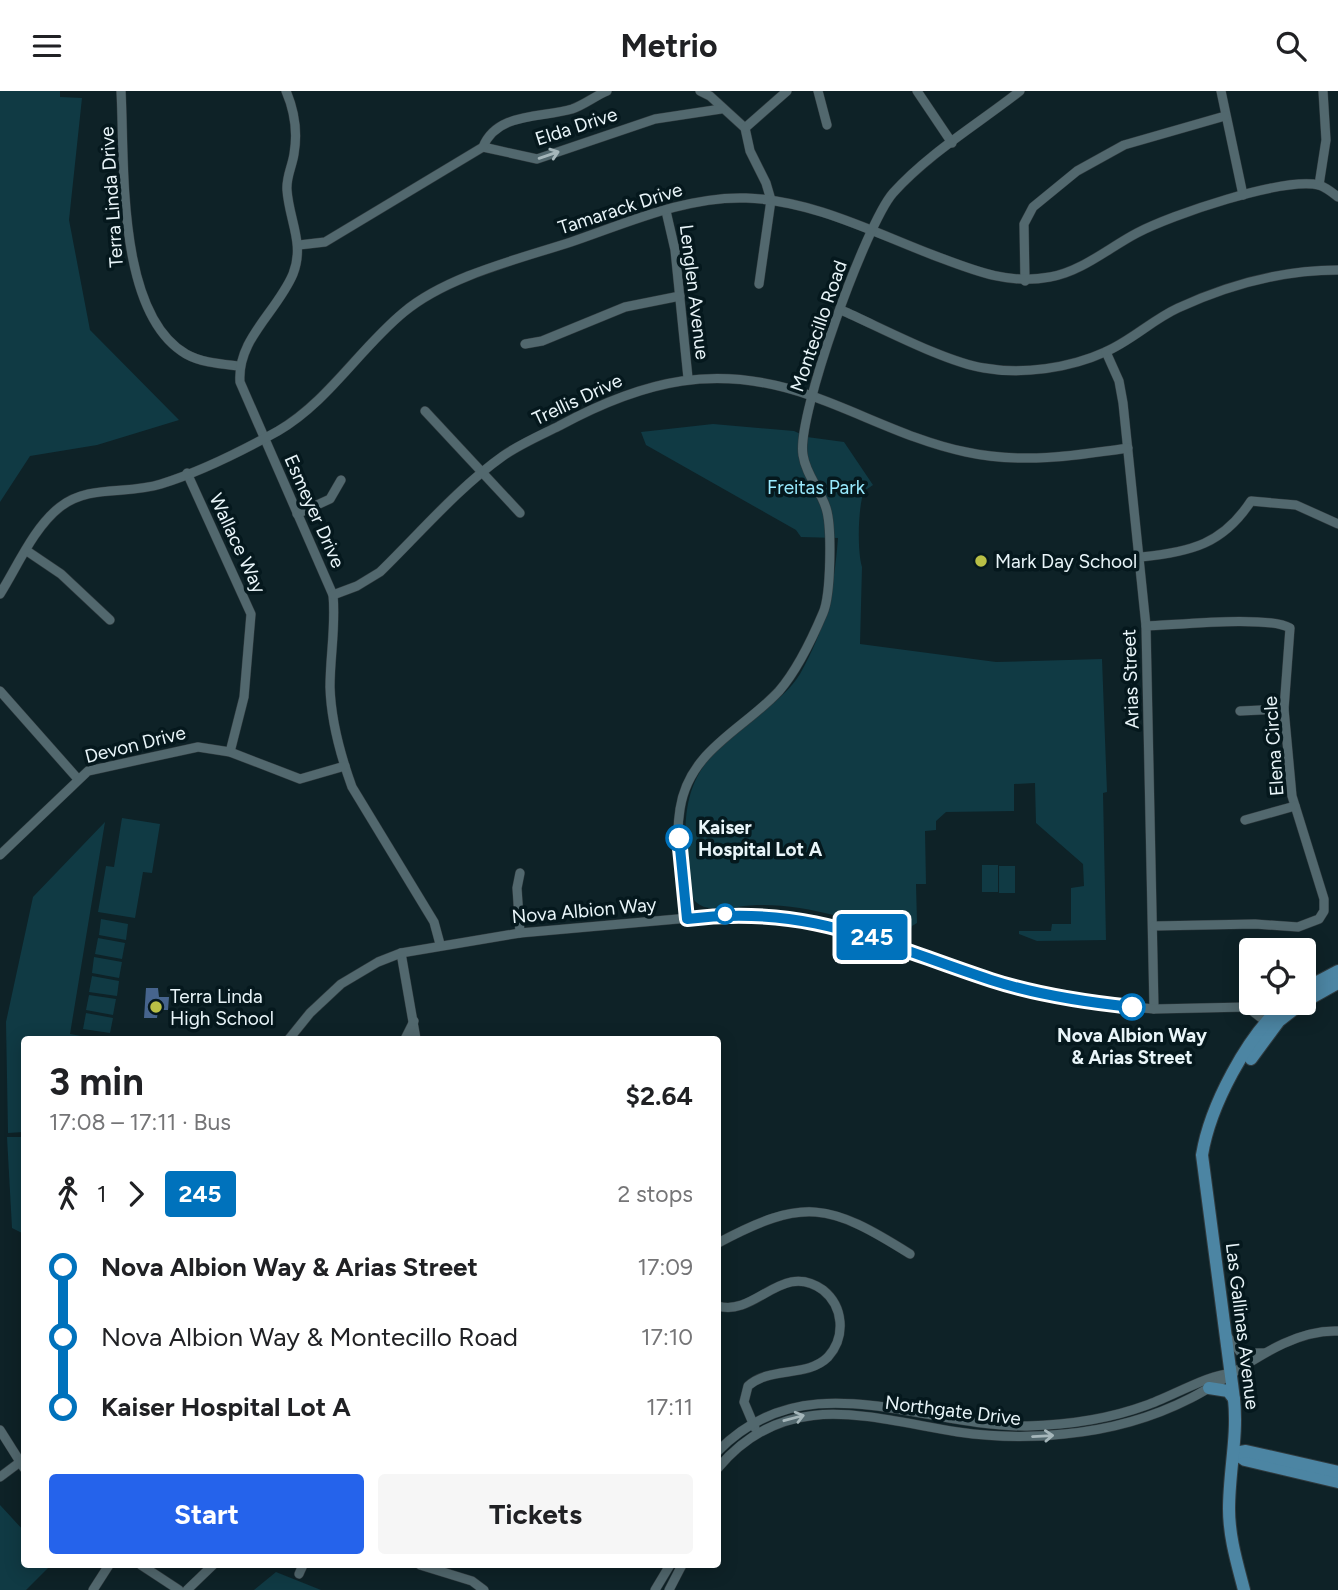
<!DOCTYPE html>
<html lang="en">
<head>
<meta charset="utf-8">
<style>
	:root { --surface:#fff; --page:#f6f6f6; --text:#202124; --muted:#757577; --accent:#2563eb }
	body { margin:0; font-family:Figtree,sans-serif; background:var(--page); color:var(--text); height:100vh; display:flex; flex-direction:column; font-size:26px; white-space:nowrap }
	* { box-sizing:border-box; margin:0 }
	p { font-size:23px; color:var(--muted) }
	.icon { flex:none; width:38px; height:38px; fill:none; stroke:currentColor; stroke-width:2; stroke-linecap:round; stroke-linejoin:round }
	.map { position:relative; flex:1; overflow:hidden }
	.side { position:absolute; left:21px; top:945px; width:700px; height:532px; display:flex; flex-direction:column; background:var(--surface); border-radius:7px; box-shadow:0 4px 18px #0003 }
	.side>* { flex:none }
	.badge { padding:0 14px; border-radius:5px; font-size:24px; line-height:46px }
	.buttons { position:absolute; left:1239px; top:847px; display:grid; gap:14px }
	.buttons a { display:grid; place-items:center; width:77px; height:77px; border-radius:7px; background:var(--surface); box-shadow:0 4px 18px #0003; font-size:35px }
	.map>.badge { position:absolute; translate:-50% -50%; box-shadow:0 0 0 4px #fff }
	.legs { display:flex; align-items:center; gap:10px; height:77px; padding:0 28px; font-size:23px }
	.legs p { margin-inline-start:auto }
	.head { display:flex; align-items:center; justify-content:space-between; height:119px; padding:0 28px }
	h1 { font-size:38px; font-weight:700; line-height:52px }
	.primary-button { display:flex; gap:14px; margin-top:auto; padding:14px 28px }
	.primary-button a { flex:1; height:80px; border-radius:7px; background:var(--accent); color:#fff; font-size:28px; font-weight:700; line-height:80px; text-align:center }
	.primary-button a+a { background:var(--page); color:var(--text) }
	ul { padding:0 28px; list-style:none }
	li { display:flex; align-items:center; gap:24px; height:70px; font-size:26px }
	li i { display:grid; place-items:center; width:10px; height:100%; margin:0 9px; background:currentColor }
	li i::after { content:''; width:18px; height:18px; margin:-9px; border:5px solid; border-radius:50%; background:var(--surface) }
	li p { margin-inline-start:auto }
	li:first-child i { background:linear-gradient(#0000 50%,currentColor 0) }
	li:last-child i { background:linear-gradient(currentColor 50%,#0000 0) }
	header { display:flex; justify-content:space-between; align-items:center; height:91px; padding:0 28px; background:var(--surface); font-size:32px; font-weight:700 }
	.map>svg:first-child { display:block }
	.green { fill:#103a44 }
	.water { fill:#46648d }
	.lines { fill:none; stroke-linecap:round; stroke-linejoin:round }
	.minor-casing { stroke:#2f3a3e; stroke-width:10 }
	.major-casing { stroke:#2f3a3e; stroke-width:14 }
	.minor { stroke:#52686e; stroke-width:9 }
	.major { stroke:#4c85a3; stroke-width:12 }
	.oneway { stroke:#a5b6ba }
	.line-1-casing { stroke:#fff; stroke-width:16 }
	.line-1 { stroke:#0072bc; stroke-width:10 }
	.poi-dot { fill:#b9c046; stroke:#05181d; stroke-width:2.5 }
	.stop-1-dot { fill:#fff; stroke:#0072bc; stroke-width:3.5 }
	.labels { text-anchor:middle; stroke-width:7; stroke-linejoin:round; paint-order:stroke }
	.street-label { font-size:19px; fill:#e9f5f9; stroke:#05181d }
	.park-label { font-size:19px; fill:#99eafe; stroke:#05181d }
	.poi-label { font-size:19px; fill:#e9f5f9; stroke:#05181d; text-anchor:start }
	.stop-label { font-size:19px; font-weight:bold; fill:#e9f5f9; stroke:#05181d; text-anchor:start }
</style>
</head>
<body>
<header><svg class="icon" aria-label="menu" viewBox="0 0 24 24"><path d="M4 6h16M4 12h16M4 18h16"/></svg>Metrio<svg class="icon" aria-label="search" viewBox="0 0 24 24"><circle cx="10" cy="10" r="6"/><path d="M15 15l6 6"/></svg></header>
<div class="map">
<svg width="1338" height="1499" viewBox="0 0 1338 1499">
	<rect width="100%" height="100%" fill="#0e2227"/>
	<g class="green">
		<path d="M0 0H60V6L82 7 69 129 90 239 179 329 97 354 30 365 0 411Z"/>
		<path d="M713 333 794 340 807 346 844 351 873 394 864 400C858 416 857 459 862 476L860 553 996 571 1102 568 1107 701 1103 702 1106 849 1037 850 1019 843V840H1051L1052 833H1071V797L1084 795 1083 773 1036 732 1035 692 1014 693V720L946 721 936 730V739L925 740 926 793H916L917 832 912 835 908 848C859 831 810 813 758 814 742 814 714 822 700 814 686 806 688 784 687 770 680 698 697 669 754 627 771 614 789 601 800 583 826 537 834 499 838 447L801 446 796 439 646 354 641 341Z"/>
		<path d="M122 727 160 733 152 782 143 781 135 827 98 821 106 775 114 776Z"/>
		<path d="M105 731 70 943 98 948H24V1041L8 1042 6 931 33 806Z"/>
		<rect x="982" y="774" width="16" height="27"/>
		<rect x="999" y="775" width="16" height="27"/>
		<path d="M101 828 128 833 126 849 99 844Z"/>
		<path d="M98 847 125 852 122 868 95 863Z"/>
		<path d="M94 866 122 871 119 887 92 882Z"/>
		<path d="M92 885 119 890 117 905 89 901Z"/>
		<path d="M89 904 116 908 113 924 86 919Z"/>
		<path d="M86 922 113 927 110 942 83 938Z"/>
		<path d="M7 1046H24V1143L12 1137Z"/>
		<path d="M0 1414 24 1440V1474H51L26 1499H0Z"/>
		<path d="M276 1481 321 1499H254Z"/>
	</g>
	<path class="water" d="M146 897H158L159 906H169L168 919H158L157 927H144Z"/>
	<g class="lines">
		<defs>
			<g id="minor">
				<path d="M121 0C125 72 116 222 186 263 202 272 222 273 239 275"/>
				<path d="M286 0C295 21 298 40 294 63 292 76 286 86 287 99 289 129 305 153 293 183 277 221 237 248 240 291L333 504C336 535 330 565 330 596 331 631 340 663 352 696L434 831 440 853"/>
				<path d="M700 0 710 5 745 37 750 60 766 92 771 109 759 193"/>
				<path d="M818 0 827 34"/>
				<path d="M917 0 952 52"/>
				<path d="M1221 0 1243 104"/>
				<path d="M745 37 787 0"/>
				<path d="M483 56 537 68 655 28 721 18"/>
				<path d="M1319 94 1326 49 1323 0"/>
				<path d="M666 120 675 159 688 287"/>
				<path d="M299 154 325 151 483 56C497 21 542 27 572 18 584 14 595 5 607 0"/>
				<path d="M1025 190 1024 133 1033 116 1077 80 1124 54 1225 25"/>
				<path d="M841 219C880 236 945 271 984 277 1022 284 1070 277 1105 261 1131 250 1152 229 1178 217 1228 194 1283 179 1338 179"/>
				<path d="M525 253 542 250 625 216 680 205"/>
				<path d="M1106 261 1119 290 1123 312 1146 535 1154 918"/>
				<path d="M425 320 520 422"/>
				<path d="M187 382 251 523 244 606 230 661"/>
				<path d="M297 423 330 408 341 389"/>
				<path d="M27 460 61 483 110 529"/>
				<path d="M1141 466C1191 461 1223 453 1251 410L1296 414 1338 433"/>
				<path d="M0 503C17 476 34 436 60 416 89 393 127 404 161 393 200 381 242 360 278 340 328 311 360 257 404 221 447 185 519 168 571 151 627 132 686 105 746 107 811 109 873 141 933 164 973 179 1007 194 1050 186 1081 181 1110 156 1137 142 1171 124 1282 86 1319 94 1325 96 1333 102 1338 106"/>
				<path d="M333 504 357 495 380 481C420 442 458 397 503 365 520 353 541 344 559 335 644 289 718 271 812 305 863 323 912 350 966 361 1020 373 1074 365 1128 357"/>
				<path d="M1146 535C1176 534 1267 524 1290 537L1284 618 1292 705 1324 808V820L1319 828 1298 836 1255 833 1154 835"/>
				<path d="M0 600 77 687"/>
				<path d="M1240 620 1284 618"/>
				<path d="M1245 729 1295 715"/>
				<path d="M0 764 88 680 198 656 230 661 300 688 345 675"/>
				<path d="M520 782 517 797 520 842"/>
				<path d="M687 828C683 793 674 753 680 718 689 659 743 639 779 600 798 578 812 548 823 522 831 504 832 435 826 417 820 398 806 384 803 364 796 326 866 133 893 102 929 62 978 33 1020 0"/>
				<path d="M401 862 416 948"/>
				<path d="M289 948 310 922 341 893 378 871 401 862 520 842 734 823 783 825 841 836 992 889 1083 911 1154 918 1247 916 1269 933"/>
				<path d="M405 948 414 930"/>
				<path d="M718 1152C804 1106 829 1112 910 1163"/>
				<path d="M718 1215C756 1226 782 1169 823 1199 833 1207 839 1219 840 1231 841 1244 837 1256 828 1266 807 1287 770 1275 748 1295L744 1311 755 1337"/>
				<path d="M1227 1245 1241 1262H1264"/>
				<path d="M0 1339 24 1377"/>
				<path d="M718 1360C807 1269 919 1336 1027 1335 1068 1334 1109 1328 1147 1314 1168 1307 1214 1281 1231 1283"/>
				<path d="M718 1377C786 1296 869 1327 958 1341 993 1346 1029 1347 1064 1343 1107 1339 1152 1327 1191 1307 1237 1284 1284 1238 1338 1240"/>
				<path d="M0 1386 20 1371"/>
				<path d="M141 1474 179 1499"/>
				<path d="M420 1474 472 1490 484 1499"/>
				<path d="M299 1483 303 1474"/>
				<path d="M93 1499 109 1474"/>
				<path d="M187 1499 213 1474"/>
				<path d="M655 1499 670 1474"/>
				<path d="M669 1499 682 1474"/>
			</g>
			<g id="major">
				<path d="M1304 898 1338 880"/>
				<path d="M1304 911 1338 892"/>
				<path d="M1251 968 1279 930 1302 912"/>
				<path d="M1209 1297 1228 1300 1234 1308"/>
				<path d="M1235 1362 1245 1369 1338 1391"/>
				<path d="M1235 1362 1246 1360 1338 1381"/>
				<path d="M1244 1499C1237 1472 1229 1446 1229 1418 1229 1380 1238 1345 1234 1308L1202 1064C1210 1015 1247 945 1285 912"/>
			</g>
		</defs>
		<use href="#minor" class="minor-casing"/>
		<use href="#major" class="major-casing"/>
		<use href="#minor" class="minor"/>
		<use href="#major" class="major"/>
	</g>
	<defs><path id="oneway-shaft" d="M-6 0H5M1.5-3L5.5 0L1.5 3" fill="none" stroke-width="1.6" stroke-linecap="round" stroke-linejoin="round" transform="scale(1.75)"/></defs>
	<g class="oneway">
		<use href="#oneway-shaft" transform="translate(549 64) rotate(-19)"/>
		<use href="#oneway-shaft" transform="translate(794 1327) rotate(-15)"/>
		<use href="#oneway-shaft" transform="translate(1043 1345) rotate(-3)"/>
	</g>
	<g class="lines">
		<defs>
			<path id="line-1" d="M679 747 687 828C811 813 878 852 991 889 1037 904 1084 911 1132 916"/>
		</defs>
		<use href="#line-1" class="line-1-casing"/>
		<use href="#line-1" class="line-1"/>
	</g>
	<g class="poi-dot">
		<circle cx="981" cy="470" r="7"/>
		<circle cx="156" cy="916" r="7"/>
	</g>
	<g class="stop-1-dot">
		<circle cx="679" cy="747" r="12"/>
		<circle cx="725" cy="823" r="9"/>
		<circle cx="1132" cy="916" r="12"/>
	</g>
	<g class="labels">
		<g class="street-label">
			<text transform="translate(576 35) rotate(-18)" y="7">Elda Drive</text>
			<text transform="translate(111 106) rotate(-94)" y="7">Terra Linda Drive</text>
			<text transform="translate(620 117) rotate(-18)" y="7">Tamarack Drive</text>
			<text transform="translate(695 201) rotate(83)" y="7">Lenglen Avenue</text>
			<text transform="translate(818 235) rotate(-71)" y="7">Montecillo Road</text>
			<text transform="translate(577 308) rotate(-25)" y="7">Trellis Drive</text>
			<text transform="translate(315 420) rotate(66)" y="7">Esmeyer Drive</text>
			<text transform="translate(238 452) rotate(65)" y="7">Wallace Way</text>
			<text transform="translate(1130 588) rotate(-92)" y="7">Arias Street</text>
			<text transform="translate(135 653) rotate(-14)" y="7">Devon Drive</text>
			<text transform="translate(1273 655) rotate(-94)" y="7">Elena Circle</text>
			<text transform="translate(584 819) rotate(-5)" y="7">Nova Albion Way</text>
			<text transform="translate(1243 1235) rotate(83)" y="7">Las Gallinas Avenue</text>
			<text transform="translate(953 1319) rotate(7)" y="7">Northgate Drive</text>
		</g>
		<g class="park-label">
			<text x="816" y="403">Freitas Park</text>
		</g>
		<g class="poi-label">
			<text x="995" y="477">Mark Day School</text>
			<text x="170" y="912">Terra Linda<tspan x="170" dy="22">High School</tspan></text>
		</g>
		<g class="stop-label">
			<text x="698" y="743">Kaiser<tspan x="698" dy="22">Hospital Lot A</tspan></text>
			<text x="1132" y="951" text-anchor="middle">Nova Albion Way<tspan x="1132" dy="22">&amp; Arias Street</tspan></text>
		</g>
	</g>
</svg>
<div class="buttons">
<a><svg class="icon" aria-label="locate" viewBox="0 0 24 24"><circle cx="12" cy="12" r="6"/><path d="M12 2v4M12 18v4M2 12h4M18 12h4"/></svg></a>
</div>
<b class="badge" style="left:872px;top:846px;background:#0072bc;color:#fff">245</b>
<section class="side">
<div class="head"><div><h1>3 min</h1><p>17:08 – 17:11 · Bus</p></div><b>$2.64</b></div>
<div class="legs"><svg class="icon" aria-label="walk" viewBox="0 0 24 24"><circle cx="13" cy="4" r="2"/><path d="M13 8l-2 6 4 7M11 14l-3 7M7 12l3-4h3l4 4"/></svg>1<svg class="icon" aria-label="forward" viewBox="0 0 24 24"><path d="M9 5l7 7-7 7"/></svg><b class="badge" style="background:#0072bc;color:#fff">245</b><p>2 stops</p></div>
<ul>
<li><i style="color:#0072bc"></i><b>Nova Albion Way &amp; Arias Street</b><p>17:09</p></li>
<li><i style="color:#0072bc"></i><span>Nova Albion Way &amp; Montecillo Road</span><p>17:10</p></li>
<li><i style="color:#0072bc"></i><b>Kaiser Hospital Lot A</b><p>17:11</p></li>
</ul>
<div class="primary-button"><a>Start</a><a>Tickets</a></div>
</section>
</div>
</body>
</html>
